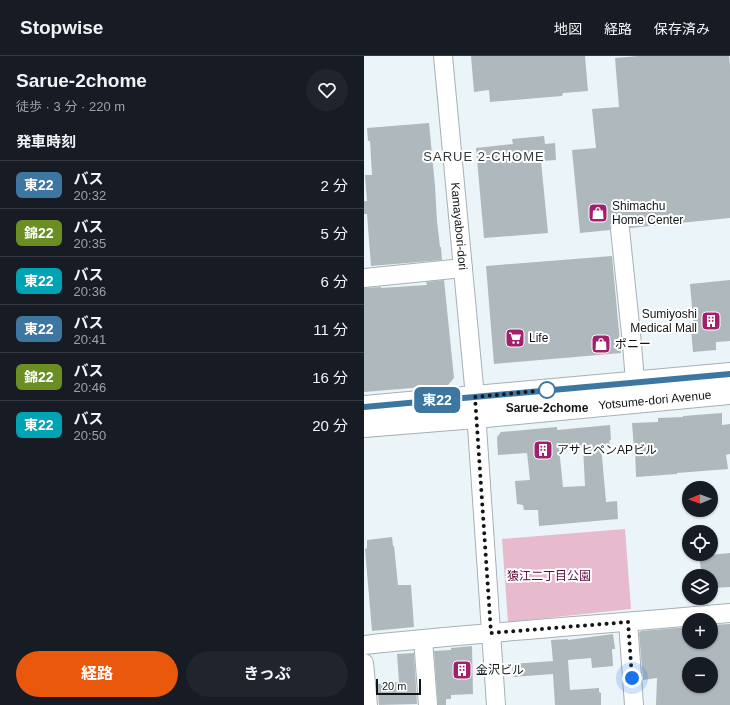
<!DOCTYPE html>
<html lang="ja">
<head>
<meta charset="utf-8">
<style>
	:root { --surface:#171b24; --page:#20242c; --text:#f1f3f6; --muted:#9ea1a6; --line:#363941; --accent:#ea580c }
	body { margin:0; font-family:Helvetica,"Noto Sans JP",sans-serif; background:var(--page); color:var(--text); height:100vh; display:flex; flex-direction:column; font-size:15px; white-space:nowrap }
	* { box-sizing:border-box; margin:0 }
	p { font-size:13px; color:var(--muted) }
	.icon { flex:none; width:22px; height:22px; fill:none; stroke:currentColor; stroke-width:2; stroke-linecap:round; stroke-linejoin:round }
	.map { position:relative; flex:1; overflow:hidden }
	.details { display:flex; flex-direction:column; background:var(--surface); width:364px }
	.details>* { flex:none }
	.badge { padding:0 8px; border-radius:6px; font-size:14px; line-height:26px }
	.needle { width:26px; rotate:269deg }
	.fabs { position:absolute; left:318px; top:425px; display:grid; gap:8px }
	.fabs a { display:grid; place-items:center; width:36px; height:36px; border-radius:50%; background:var(--surface); box-shadow:0 1px 3px #0004; font-size:20px }
	.scale { position:absolute; left:12px; bottom:10px; width:45px; box-sizing:border-box; padding-left:4px; border:2px solid #131618; border-top:0; font-size:11px; line-height:14px; white-space:nowrap; color:#131618; -webkit-text-stroke:3px #fff; paint-order:stroke }
	.you { position:absolute; width:20px; height:20px; margin:-10px; border:3px solid #fff; border-radius:50%; background:#1a73e8; box-shadow:0 0 0 6px #1a73e833 }
	.map>.badge { position:absolute; translate:-50% -50%; box-shadow:0 0 0 2px #fff }
	h2 { padding:0 16px; font-size:15px; line-height:36px }
	.round { display:grid; place-items:center; flex:none; width:42px; height:42px; border-radius:21px; background:var(--page) }
	.overview { display:flex; align-items:center; justify-content:space-between; height:68px; padding:0 16px }
	h1 { font-size:19px; font-weight:700; line-height:30px }
	.action { display:flex; gap:8px; margin-top:auto; padding:8px 16px }
	.action a { flex:1; height:46px; border-radius:24px; background:var(--accent); color:#fff; font-size:16px; font-weight:700; line-height:46px; text-align:center }
	.action a+a { background:var(--page); color:var(--text) }
	ul { padding:0; list-style:none }
	li { display:flex; align-items:center; gap:12px; height:48px; padding:0 16px; border-top:1px solid var(--line) }
	li div { flex:1 }
	li b { display:block; font-size:15px }
	li em { font-style:normal }
	li .badge { min-width:44px; font-weight:700; text-align:center }
	header { display:flex; align-items:center; gap:24px; box-sizing:border-box; height:56px; padding:0 20px; background:var(--surface); border-bottom:1px solid var(--line) }
	header strong { font-size:19px }
	nav { display:flex; gap:22px; margin-inline-start:auto; font-size:14px }
	main { display:flex; flex:1; min-height:0 }
	.map>svg:first-child { display:block }
	.green { fill:#e7bace }
	.building { fill:#afb8bd; fill-rule:evenodd }
	.lines { fill:none; stroke-linecap:round; stroke-linejoin:round }
	.minor-casing { stroke:#a7b0b4; stroke-width:20 }
	.major-casing { stroke:#a7b0b4; stroke-width:24 }
	.minor { stroke:#fff; stroke-width:18 }
	.major { stroke:#fff; stroke-width:22 }
	.line-casing { stroke:#fff; stroke-width:9 }
	.line { stroke:#3d76a1; stroke-width:6 }
	.walk { stroke:#131618; stroke-width:4; stroke-dasharray:0 7.2 }
	.stop-dot { fill:#fff; stroke:#3d76a1; stroke-width:2 }
	.labels { text-anchor:middle; stroke-width:4; stroke-linejoin:round; paint-order:stroke }
	.poi-label { font-size:12px; fill:#131618; stroke:#fff; text-anchor:start }
	.street-label { font-size:12px; fill:#131618; stroke:#fff }
	.stop-label { font-size:12px; font-weight:bold; fill:#131618; stroke:#fff }
	.park-label { font-size:12px; fill:#610c3f; stroke:#fff }
	.neighbourhood-label { font-size:13px; letter-spacing:1px; fill:#32393d; stroke:#fff }
</style>
</head>
<body>
<header>
<strong>Stopwise</strong>
<nav><a>地図</a><a>経路</a><a>保存済み</a></nav>
</header>
<main>
<section class="details">
<div class="overview"><div><h1>Sarue-2chome</h1><p>徒歩 · 3 分 · 220 m</p></div><a class="round"><svg class="icon" aria-label="heart" viewBox="0 0 24 24"><path d="M12 20l-8-8c-3-5 5-10 8-4 3-6 11-1 8 4z"/></svg></a></div>
<h2>発車時刻</h2>
<ul>
<li><span class="badge" style="background:#3d76a1;color:#fff">東22</span><div><b>バス</b><p>20:32</p></div><em>2 分</em></li>
<li><span class="badge" style="background:#6b8e23;color:#fff">錦22</span><div><b>バス</b><p>20:35</p></div><em>5 分</em></li>
<li><span class="badge" style="background:#00a3b4;color:#fff">東22</span><div><b>バス</b><p>20:36</p></div><em>6 分</em></li>
<li><span class="badge" style="background:#3d76a1;color:#fff">東22</span><div><b>バス</b><p>20:41</p></div><em>11 分</em></li>
<li><span class="badge" style="background:#6b8e23;color:#fff">錦22</span><div><b>バス</b><p>20:46</p></div><em>16 分</em></li>
<li><span class="badge" style="background:#00a3b4;color:#fff">東22</span><div><b>バス</b><p>20:50</p></div><em>20 分</em></li>
</ul>
<div class="action"><a>経路</a><a>きっぷ</a></div>
</section>
<div class="map">
<svg width="366" height="649" viewBox="0 0 366 649">
	<rect width="100%" height="100%" fill="#ebf4f9"/>
	<path class="green" d="M261 473 267 553 144 566 138 483Z"/>
	<g class="building">
		<path d="M107 0H221L224 35 199 37 198 40 126 46 125 34 110 36Z"/>
		<path d="M275 0H365L366 9V162L266 172 264 167 260 163H255L250 165 246 169V174L216 177 208 94 232 92 228 53 255 51 251 2Z"/>
		<path d="M65 67 71 130 73 165 76 191H77L78 204 7 210 3 158H0V145H3L1 119H8L6 85H4L3 72Z"/>
		<path d="M180 80 181 88 191 87 192 104 177 105 184 177 120 182 112 92 149 88 148 83Z"/>
		<path d="M248 200 257 297 130 308 122 210Z"/>
		<path d="M80 224 90 322 84 329 0 336V232L17 231V232L63 229 62 226Z"/>
		<path d="M366 224V285L352 286V294L329 296 327 273H330L326 228Z"/>
		<path d="M358 357V369L366 368V398L362 399 364 413 313 417V418L272 421 271 392 270 393 268 367 294 366V362L319 361V360Z"/>
		<path d="M246 369 247 384 245 385 246 388 237 389 242 446 253 445 254 463 175 470 174 454H160L159 449 153 448 151 425 166 424 163 397 134 399 133 381 137 376 193 371V374ZM219 391 221 430 199 431 195 392Z"/>
		<path d="M28 481 29 490H30L34 529H47L50 571 8 575 1 493 3 492V484Z"/>
		<path d="M366 497V531L347 532V520H338L335 500Z"/>
		<path d="M366 568V649H292L293 622 279 624 275 577 277 575 325 571V586H347V569ZM325 608H347V630H325Z"/>
		<path d="M249 578 251 593H248L249 610 228 612 227 602 204 604 206 634 235 632V636L237 637V649H191L189 618 149 621 148 608 189 605 187 584 204 583V584Z"/>
		<path d="M108 590 109 638 87 639V643H82V649H74L70 595 87 594V592Z"/>
		<path d="M50 597 53 648 15 649 13 628 35 626 33 598Z"/>
	</g>
	<g class="lines">
		<defs>
			<g id="minor">
				<path id="s1" d="M79 0 111 341 132 649"/>
				<path d="M256 173 268 288 271 326"/>
				<path d="M0 222 99 212"/>
				<path d="M264 566 270 649"/>
				<path d="M59 583 64 649"/>
				<path d="M0 589C122 576 244 568 366 557"/>
				<path d="M0 607 4 649"/>
			</g>
			<g id="major">
				<path d="M0 351 366 318"/>
				<path id="s2" d="M0 370 112 361 366 337"/>
			</g>
		</defs>
		<use href="#minor" class="minor-casing"/>
		<use href="#major" class="major-casing"/>
		<use href="#minor" class="minor"/>
		<use href="#major" class="major"/>
	</g>
	<g class="lines">
		<defs>
			<path id="line" d="M0 351 366 318"/>
		</defs>
		<use href="#line" class="line-casing"/>
		<use href="#line" class="line"/>
		<path class="walk" d="M183 334 111 341 127 577 264 566 268 622"/>
	</g>
	<defs>
		<symbol id="shop-square" viewBox="-11 -11 22 22"><rect x="-9" y="-9" width="18" height="18" rx="4" fill="#a21f6d" stroke="#fff"/><path d="M-5-2.5h2.3a2.7 3.5 0 0 1 5.4 0H5L5.5 6h-11ZM-1.5-2.5h3a1.5 2.3 0 0 0-3 0Z" fill="#fff"/></symbol>
		<symbol id="building-square" viewBox="-11 -11 22 22"><rect x="-9" y="-9" width="18" height="18" rx="4" fill="#a21f6d" stroke="#fff"/><path d="M-4-6H4V6H1V3H-1V6H-4ZM-2.5-4.3h1.7v1.8h-1.7ZM.8-4.3h1.7v1.8H.8ZM-2.5-1h1.7V.8h-1.7ZM.8-1h1.7V.8H.8Z" fill="#fff"/></symbol>
		<symbol id="supermarket-square" viewBox="-11 -11 22 22"><rect x="-9" y="-9" width="18" height="18" rx="4" fill="#a21f6d" stroke="#fff"/><path d="M-6-5.5h2.5l.6 2H6L4.5 2H-2.5L-4.4-4H-6ZM-1.5 3.2a1.3 1.3 0 1 0 .1 0ZM3 3.2a1.3 1.3 0 1 0 .1 0Z" fill="#fff"/></symbol>
	</defs>
	<g fill-rule="evenodd">
		<use href="#shop-square" x="223" y="146" width="22" height="22"/>
		<use href="#building-square" x="336" y="254" width="22" height="22"/>
		<use href="#supermarket-square" x="140" y="271" width="22" height="22"/>
		<use href="#shop-square" x="226" y="277" width="22" height="22"/>
		<use href="#building-square" x="168" y="383" width="22" height="22"/>
		<use href="#building-square" x="87" y="603" width="22" height="22"/>
	</g>
	<circle class="stop-dot" cx="183" cy="334" r="8"/>
	<g class="labels">
		<g class="poi-label">
			<text x="248" y="154">Shimachu<tspan x="248" dy="14">Home Center</tspan></text>
			<text x="333" y="262" text-anchor="end">Sumiyoshi<tspan x="333" dy="14">Medical Mall</tspan></text>
			<text x="165" y="286">Life</text>
			<text x="251" y="292">ポニー</text>
			<text x="193" y="398">アサヒペンAPビル</text>
			<text x="112" y="618">金沢ビル</text>
		</g>
		<g class="street-label">
			<text dy="4" stroke="none"><textPath href="#s1" startOffset="171">Kamayabori-dori</textPath></text>
			<text dy="4" stroke="none"><textPath href="#s2" startOffset="292">Yotsume-dori Avenue</textPath></text>
		</g>
		<g class="stop-label">
			<text x="183" y="356">Sarue-2chome</text>
		</g>
		<g class="park-label">
			<text x="185" y="524">猿江二丁目公園</text>
		</g>
		<g class="neighbourhood-label">
			<text x="120" y="105">SARUE 2-CHOME</text>
		</g>
	</g>
</svg>
<div class="fabs">
<a><svg class="needle" viewBox="-14 -14 28 28"><path d="M0-13l5 13h-10z" fill="#e53935"/><path d="M0 13l5-13h-10z" fill="#9ea1a6"/></svg></a>
<a><svg class="icon" aria-label="locate" viewBox="0 0 24 24"><circle cx="12" cy="12" r="6"/><path d="M12 2v4M12 18v4M2 12h4M18 12h4"/></svg></a>
<a><svg class="icon" aria-label="layers" viewBox="0 0 24 24"><path d="M12 4l9 5-9 5-9-5zM3 14l9 5 9-5"/></svg></a>
<a>+</a>
<a>−</a>
</div>
<div class="scale">20 m</div>
<div class="you" style="left:268px;top:622px"></div>
<b class="badge" style="left:73px;top:344px;background:#3d76a1;color:#fff">東22</b>
</div>
</main>
</body>
</html>
